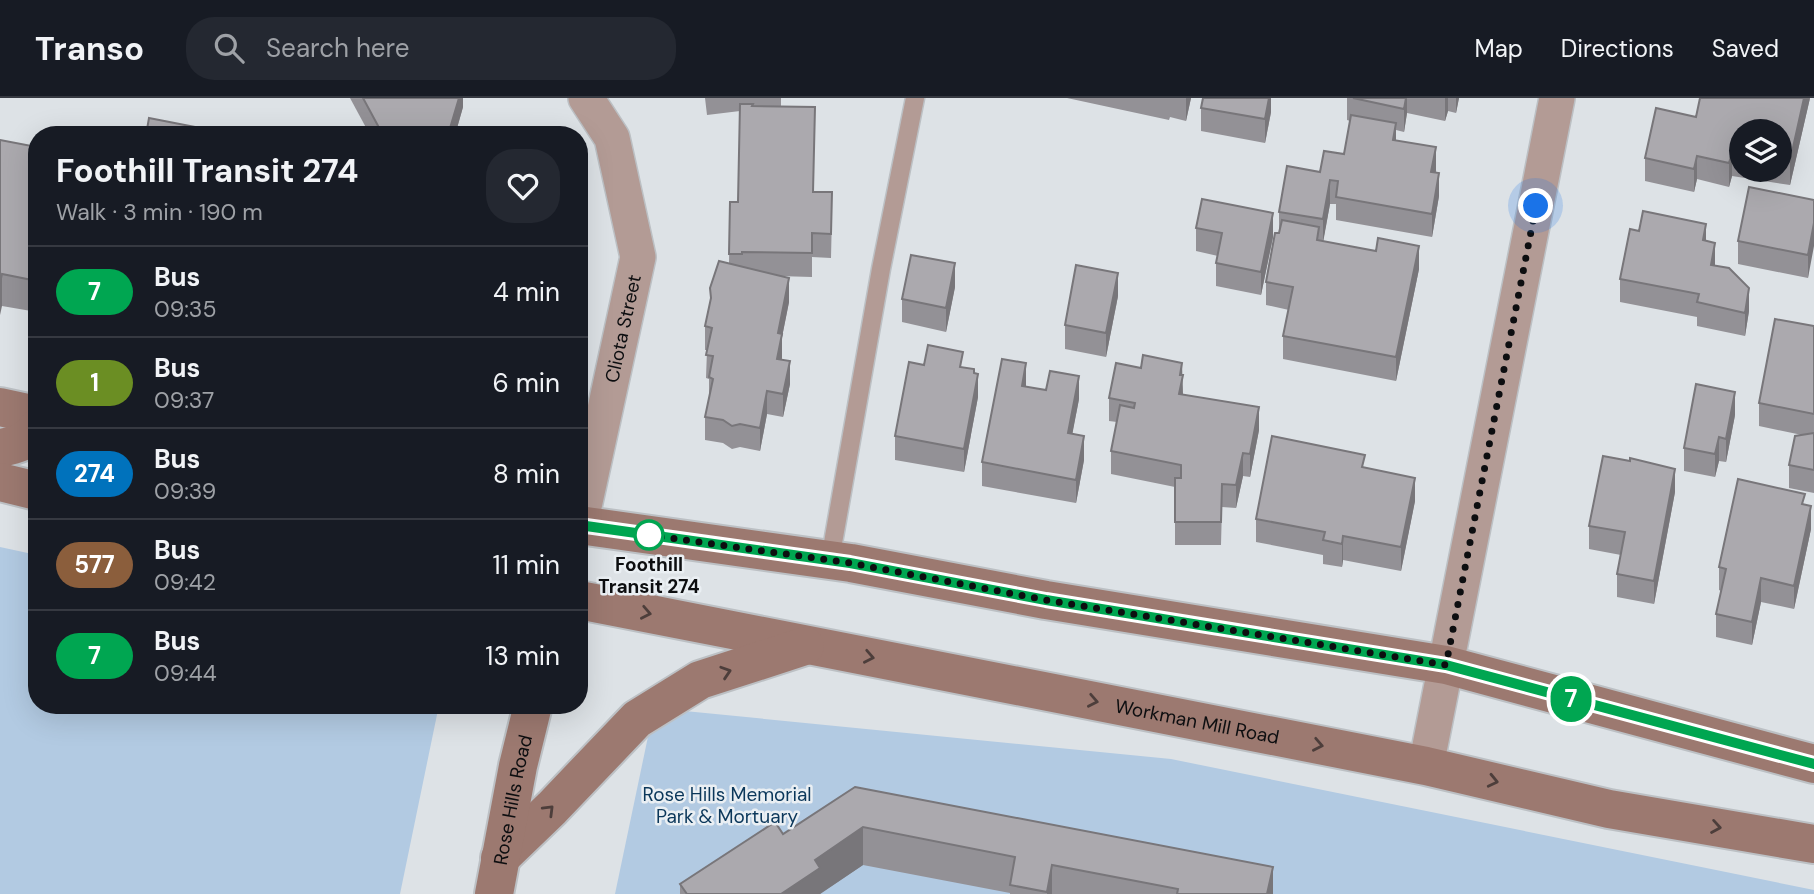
<!DOCTYPE html>
<html lang="en">
<head>
<meta charset="utf-8">
<style>
	:root { --surface:#171b24; --page:#242831; --text:#f1f3f6; --muted:#9ea1a6; --line:#363941 }
	body { margin:0; font-family:"DM Sans",sans-serif; background:var(--page); color:var(--text); height:100vh; display:flex; flex-direction:column; font-size:26px; white-space:nowrap }
	* { box-sizing:border-box; margin:0 }
	p { font-size:23px; color:var(--muted) }
	.icon { flex:none; width:38px; height:38px; fill:none; stroke:currentColor; stroke-width:2; stroke-linecap:round; stroke-linejoin:round }
	.map { position:relative; flex:1; overflow:hidden }
	.side { position:absolute; left:28px; top:28px; width:560px; height:588px; display:flex; flex-direction:column; background:var(--surface); border-radius:28px; box-shadow:0 7px 28px #0002 }
	.side>* { flex:none }
	.badge { padding:0 14px; border-radius:23px; font-size:24px; line-height:46px }
	.controls { position:absolute; left:1729px; top:21px; display:grid; gap:14px }
	.controls a { display:grid; place-items:center; width:63px; height:63px; border-radius:50%; background:var(--surface); box-shadow:0 7px 28px #0002; font-size:35px }
	.you { position:absolute; width:35px; height:35px; margin:-18px; border:5px solid #fff; border-radius:50%; background:#1a73e8; box-shadow:0 0 0 10px #1a73e833 }
	.map>.badge { position:absolute; translate:-50% -50%; box-shadow:0 0 0 4px #fff }
	.round { display:grid; place-items:center; flex:none; width:74px; height:74px; border-radius:28px; background:var(--page) }
	.summary { display:flex; align-items:center; justify-content:space-between; height:119px; padding:0 28px }
	h1 { font-size:33px; font-weight:700; line-height:52px }
	ul { padding:0; list-style:none }
	li { display:flex; align-items:center; gap:21px; height:91px; padding:0 28px; border-top:2px solid var(--line) }
	li div { flex:1 }
	li b { display:block; font-size:26px }
	li em { font-style:normal }
	li .badge { min-width:77px; font-weight:700; text-align:center }
	header { display:flex; align-items:center; gap:42px; box-sizing:border-box; height:98px; padding:0 35px; background:var(--surface); border-bottom:2px solid var(--line) }
	header strong { font-size:33px }
	nav { display:flex; gap:38px; margin-inline-start:auto; font-size:24px }
	.search { width:490px; height:63px; background:var(--page); display:flex; align-items:center; gap:18px; box-sizing:border-box; padding:0 24px; border-radius:28px; color:var(--muted); font-size:26px }
	.map>svg:first-child { display:block }
	.green { fill:#b2cae2 }
	.lines { fill:none; stroke-linecap:round; stroke-linejoin:round }
	.service-casing { stroke:#bcc0c4; stroke-width:21 }
	.minor-casing { stroke:#bcc0c4; stroke-width:38 }
	.secondary-casing { stroke:#bcc0c4; stroke-width:42 }
	.service { stroke:#b39b95; stroke-width:18 }
	.minor { stroke:#b39b95; stroke-width:35 }
	.secondary { stroke:#9c7970; stroke-width:38 }
	.wall { fill:#939196; fill-rule:evenodd }
	.shaded-wall { fill:#78767a }
	.building { fill:#aba9ae; stroke:#78767a; stroke-width:2 }
	.oneway { stroke:#4d3e3b }
	.line-casing { stroke:#fff; stroke-width:16 }
	.line { stroke:#00a651; stroke-width:10 }
	.walk { stroke:#0d0e10; stroke-width:7; stroke-dasharray:0 12.6 }
	.stop-dot { fill:#fff; stroke:#00a651; stroke-width:3.5 }
	.labels { text-anchor:middle; stroke-width:5; stroke-linejoin:round; paint-order:stroke }
	.street-label { font-size:19px; fill:#0d0e10; stroke:#eaeff3 }
	.stop-label { font-size:19px; font-weight:bold; fill:#0d0e10; stroke:#eaeff3 }
	.park-label { font-size:19px; fill:#0b375a; stroke:#eaeff3 }
</style>
</head>
<body>
<header>
<strong>Transo</strong>
<div class="search"><svg class="icon" aria-label="search" viewBox="0 0 24 24"><circle cx="10" cy="10" r="6"/><path d="M15 15l6 6"/></svg>Search here</div>
<nav><a>Map</a><a>Directions</a><a>Saved</a></nav>
</header>
<div class="map">
<svg width="1814" height="796" viewBox="0 0 1814 796">
	<rect width="100%" height="100%" fill="#dde2e6"/>
	<g class="green">
		<path d="M0 449 37 457V607H439L400 796H0Z"/>
		<path d="M654 610 1171 661 1814 792V796H615Z"/>
	</g>
	<g class="lines">
		<defs>
			<path id="service" d="M830 462 881 171 915 0"/>
			<g id="minor">
				<path id="s1" d="M580 427 638 159 612 40 586 0"/>
				<path d="M1426 668 1557 0"/>
			</g>
			<g id="secondary">
				<path d="M0 309 37 317"/>
				<path d="M0 350C16 347 28 344 37 330"/>
				<path d="M0 384 37 393"/>
				<path d="M579 427 851 465 1046 502 1446 567 1814 666"/>
				<path id="s2" d="M579 502 1426 668 1609 711 1814 746"/>
				<path d="M500 760 552 710 637 621 700 582 805 548"/>
				<path id="s3" d="M494 796 518 668 533 607"/>
			</g>
		</defs>
		<use href="#service" class="service-casing"/>
		<use href="#minor" class="minor-casing"/>
		<use href="#secondary" class="secondary-casing"/>
		<use href="#service" class="service"/>
		<use href="#minor" class="minor"/>
		<use href="#secondary" class="secondary"/>
	</g>
	<g class="wall">
		<path d="M350 0H463V9L455 37H370Z"/>
		<path d="M705 0H781V8L777 9 813 94 832 117 831 160 812 159V179L778 178 789 204 782 239V261L790 286 783 319 767 316 760 353 740 349 732 351 723 345 705 342V319L709 301V281L706 280 707 252H705V228L710 204V190L729 166 730 104H738L740 13 707 17Z"/>
		<path d="M1067 0H1191L1186 23 1170 19 1169 22Z"/>
		<path d="M1271 0V14L1265 45 1201 33V10Z"/>
		<path d="M1347 0H1459L1456 15 1448 13 1445 23 1407 15 1404 34 1396 32V42L1436 72 1439 98 1432 139 1336 122V106H1330L1323 143 1419 171 1396 283 1283 261V238L1289 212 1266 207V184L1279 135V114L1320 74 1344 56 1350 23 1347 22Z"/>
		<path d="M1700 0H1810L1790 87 1732 78 1729 89 1697 81 1694 94 1645 83V60L1696 19ZM1741 33H1780V72H1741Z"/>
		<path d="M0 42 37 49V214L2 208Z"/>
		<path d="M1814 102 1808 180 1738 166V143Z"/>
		<path d="M1196 130 1273 139 1261 197 1216 188V165L1218 158 1196 153Z"/>
		<path d="M1706 143 1715 168 1749 213 1745 238 1697 228V219L1620 204V181Z"/>
		<path d="M955 189 946 234 902 224V201Z"/>
		<path d="M1118 198 1106 259 1065 251V227Z"/>
		<path d="M1814 228V395L1789 390V367L1802 337 1759 328V305Z"/>
		<path d="M924 267 963 269 974 275 978 299 964 374 895 362V338Z"/>
		<path d="M1141 270 1182 277 1183 296 1259 332 1250 379 1243 378 1236 410 1222 409 1221 447H1175V389L1111 376V353L1117 324 1109 323V300Z"/>
		<path d="M1079 301 1072 336 1084 362 1076 405 982 388V364Z"/>
		<path d="M1735 317 1726 364 1719 363 1715 379 1684 373V350Z"/>
		<path d="M1365 370 1415 403 1401 473 1343 462 1342 469 1323 466V457L1256 444V421Z"/>
		<path d="M1675 394 1654 506 1617 499V476L1621 457 1589 451V428Z"/>
		<path d="M1805 407 1811 431 1794 511 1761 504 1752 547 1716 539V516L1721 493 1719 492V469Z"/>
		<path d="M855 689 1273 796H1010V795L863 767 820 796H680V786L783 736Z"/>
	</g>
	<g class="shaded-wall">
		<path d="M459 0H463V9L455 37H448Z"/>
		<path d="M1186 0H1191L1186 23Z"/>
		<path d="M1269 0H1271V14L1265 45V21Z"/>
		<path d="M1406 0H1407V15L1404 34V11Z"/>
		<path d="M1445 0H1448V13L1445 23Z"/>
		<path d="M1456 0H1459L1456 15Z"/>
		<path d="M1804 0H1810L1790 87V63Z"/>
		<path d="M1396 25V49L1393 42Z"/>
		<path d="M1436 49V72L1431 97V74Z"/>
		<path d="M1732 55V78L1729 89V65Z"/>
		<path d="M1697 58V81L1694 94V71Z"/>
		<path d="M1439 75V98L1432 139V116Z"/>
		<path d="M1330 82V106L1323 145V121Z"/>
		<path d="M1273 115V139L1261 197V174Z"/>
		<path d="M1814 125V148L1808 180V157Z"/>
		<path d="M1706 126V149L1703 142Z"/>
		<path d="M1715 145V168L1711 167Z"/>
		<path d="M1419 148V171L1396 283V259Z"/>
		<path d="M955 165V189L946 234V210Z"/>
		<path d="M1118 175V198L1106 259V235Z"/>
		<path d="M2 176V208L0 217V185Z"/>
		<path d="M789 180V204L782 239V259L777 284 778 235Z"/>
		<path d="M1749 190V213L1745 238V215Z"/>
		<path d="M790 263V286L783 319V296Z"/>
		<path d="M1026 265V288H1022Z"/>
		<path d="M1182 265 1183 301 1179 319 1180 277Z"/>
		<path d="M978 276V299L964 374V351Z"/>
		<path d="M1079 278V301L1068 359V335Z"/>
		<path d="M767 293V316L760 353V330Z"/>
		<path d="M1735 294V317L1726 364V341Z"/>
		<path d="M1259 309V332L1250 379V356Z"/>
		<path d="M1084 338V362L1076 405V382Z"/>
		<path d="M1719 339V363L1715 379V356Z"/>
		<path d="M1243 355V378L1236 410V387Z"/>
		<path d="M1675 371V394L1654 506V483Z"/>
		<path d="M1415 380V403L1401 473V449Z"/>
		<path d="M1811 408V431L1794 511V488Z"/>
		<path d="M1343 438V462L1342 469V446Z"/>
		<path d="M1761 480V504L1752 547V524Z"/>
		<path d="M863 729V767L820 796H781L815 762Z"/>
		<path d="M1052 767V796H1047V794Z"/>
		<path d="M1273 769V796H1267Z"/>
	</g>
	<g class="building">
		<path d="M363 0H459L448 37H383Z"/>
		<path d="M1203 0H1269L1265 21 1201 10Z"/>
		<path d="M1353 0H1406L1404 11Z"/>
		<path d="M1700 0H1804L1790 63 1780 62V33H1741V56L1732 55 1729 65 1697 58 1694 71 1645 60 1656 10 1696 19Z"/>
		<path d="M740 6H753L752 8 815 9 813 94H832L831 136 812 135V155L742 154V156H729L730 104H738Z"/>
		<path d="M1351 17 1396 25 1393 42 1436 49 1431 74 1439 75 1432 116 1336 99 1338 83 1330 82 1323 121 1279 114 1287 68 1320 74 1324 53 1344 56Z"/>
		<path d="M149 20 236 37H146Z"/>
		<path d="M496 30 500 35 504 32 507 37H487Z"/>
		<path d="M0 42 37 49V183L2 176 0 185Z"/>
		<path d="M1749 89 1814 102V125L1808 157 1738 143Z"/>
		<path d="M1202 101 1273 115 1261 174 1216 165 1222 135 1196 130Z"/>
		<path d="M1643 113 1706 126 1703 142 1715 145 1711 167 1729 170 1749 190 1745 215 1697 204 1699 196 1620 181 1630 131 1639 133Z"/>
		<path d="M1282 122 1319 129 1317 142 1376 153 1378 140 1419 148 1396 259 1283 238 1293 189 1266 184 1275 135H1279Z"/>
		<path d="M911 157 955 165 946 210 902 201Z"/>
		<path d="M719 163 789 180 778 235 782 236 777 261 790 263 783 296 767 293 760 330 740 326 732 328 723 322 705 319 713 281 709 279 713 258 706 257 712 230 705 228 711 200 710 190Z"/>
		<path d="M1076 167 1118 175 1106 235 1065 227Z"/>
		<path d="M1775 221 1814 228V316L1759 305Z"/>
		<path d="M928 247 963 254 960 269 974 271V275L978 276 964 351 895 338 909 264 924 267Z"/>
		<path d="M1143 257 1182 265 1180 277H1183L1179 296 1259 309 1250 356 1243 355 1236 387 1222 386 1221 424H1175V380H1181V367L1111 353 1120 307 1134 310 1135 305 1109 300 1116 265 1141 270Z"/>
		<path d="M1002 261 1026 265 1022 288 1046 292 1050 273 1079 278 1068 335 1084 338 1076 382 982 364Z"/>
		<path d="M1696 286 1735 294 1726 341 1719 339 1715 356 1684 350Z"/>
		<path d="M1814 335V372L1789 367 1795 338Z"/>
		<path d="M1272 338 1365 357 1362 369 1415 380 1401 449 1343 438 1342 446 1323 442 1325 434 1256 421Z"/>
		<path d="M1603 358 1630 363V360L1675 371 1654 483 1617 476 1625 434 1589 428Z"/>
		<path d="M1738 381 1805 396 1802 406 1811 408 1794 488 1761 480 1752 524 1716 516 1726 471 1719 469Z"/>
		<path d="M855 689 1273 769 1267 796H1177L1178 791 1052 767 1047 794 1010 787 1015 759 863 729 815 762 820 770 781 796H687L680 786 775 724 783 736Z"/>
	</g>
	<defs><path id="oneway-chevron" d="M-2-3.5L2.5 0L-2 3.5" fill="none" stroke-width="1.6" stroke-linecap="round" stroke-linejoin="round" transform="scale(1.75)"/></defs>
	<g class="oneway">
		<use href="#oneway-chevron" transform="translate(646 515) rotate(11)"/>
		<use href="#oneway-chevron" transform="translate(869 559) rotate(11)"/>
		<use href="#oneway-chevron" transform="translate(726 574) rotate(-18)"/>
		<use href="#oneway-chevron" transform="translate(1093 603) rotate(11)"/>
		<use href="#oneway-chevron" transform="translate(1318 647) rotate(11)"/>
		<use href="#oneway-chevron" transform="translate(1493 683) rotate(13)"/>
		<use href="#oneway-chevron" transform="translate(549 712) rotate(-45)"/>
		<use href="#oneway-chevron" transform="translate(1716 729) rotate(10)"/>
	</g>
	<g class="lines">
		<defs>
			<path id="line" d="M579 427 850 465 1046 502 1446 567 1814 666"/>
		</defs>
		<use href="#line" class="line-casing"/>
		<use href="#line" class="line"/>
		<path class="walk" d="M649 437 850 465 1046 502 1446 567 1536 108"/>
	</g>
	<circle class="stop-dot" cx="649" cy="437" r="14"/>
	<g class="labels">
		<g class="street-label">
			<text dy="7" stroke="none"><textPath href="#s1" startOffset="201">Cliota Street</textPath></text>
			<text dy="7" stroke="none"><textPath href="#s2" startOffset="630">Workman Mill Road</textPath></text>
			<text dy="7" stroke="none"><textPath href="#s3" startOffset="96">Rose Hills Road</textPath></text>
		</g>
		<g class="stop-label">
			<text x="649" y="473">Foothill<tspan x="649" dy="22">Transit 274</tspan></text>
		</g>
		<g class="park-label">
			<text x="727" y="703">Rose Hills Memorial<tspan x="727" dy="22">Park &amp; Mortuary</tspan></text>
		</g>
	</g>
</svg>
<div class="controls">
<a><svg class="icon" aria-label="layers" viewBox="0 0 24 24"><path d="M12 4l9 5-9 5-9-5zM3 14l9 5 9-5"/></svg></a>
</div>
<div class="you" style="left:1536px;top:108px"></div>
<b class="badge" style="left:1571px;top:601px;background:#00a651;color:#fff">7</b>
<section class="side">
<div class="summary"><div><h1>Foothill Transit 274</h1><p>Walk · 3 min · 190 m</p></div><a class="round"><svg class="icon" aria-label="heart" viewBox="0 0 24 24"><path d="M12 20l-8-8c-3-5 5-10 8-4 3-6 11-1 8 4z"/></svg></a></div>
<ul>
<li><span class="badge" style="background:#00a651;color:#fff">7</span><div><b>Bus</b><p>09:35</p></div><em>4 min</em></li>
<li><span class="badge" style="background:#6b8e23;color:#fff">1</span><div><b>Bus</b><p>09:37</p></div><em>6 min</em></li>
<li><span class="badge" style="background:#0072bc;color:#fff">274</span><div><b>Bus</b><p>09:39</p></div><em>8 min</em></li>
<li><span class="badge" style="background:#8b5e3c;color:#fff">577</span><div><b>Bus</b><p>09:42</p></div><em>11 min</em></li>
<li><span class="badge" style="background:#00a651;color:#fff">7</span><div><b>Bus</b><p>09:44</p></div><em>13 min</em></li>
</ul>
</section>
</div>
</body>
</html>
